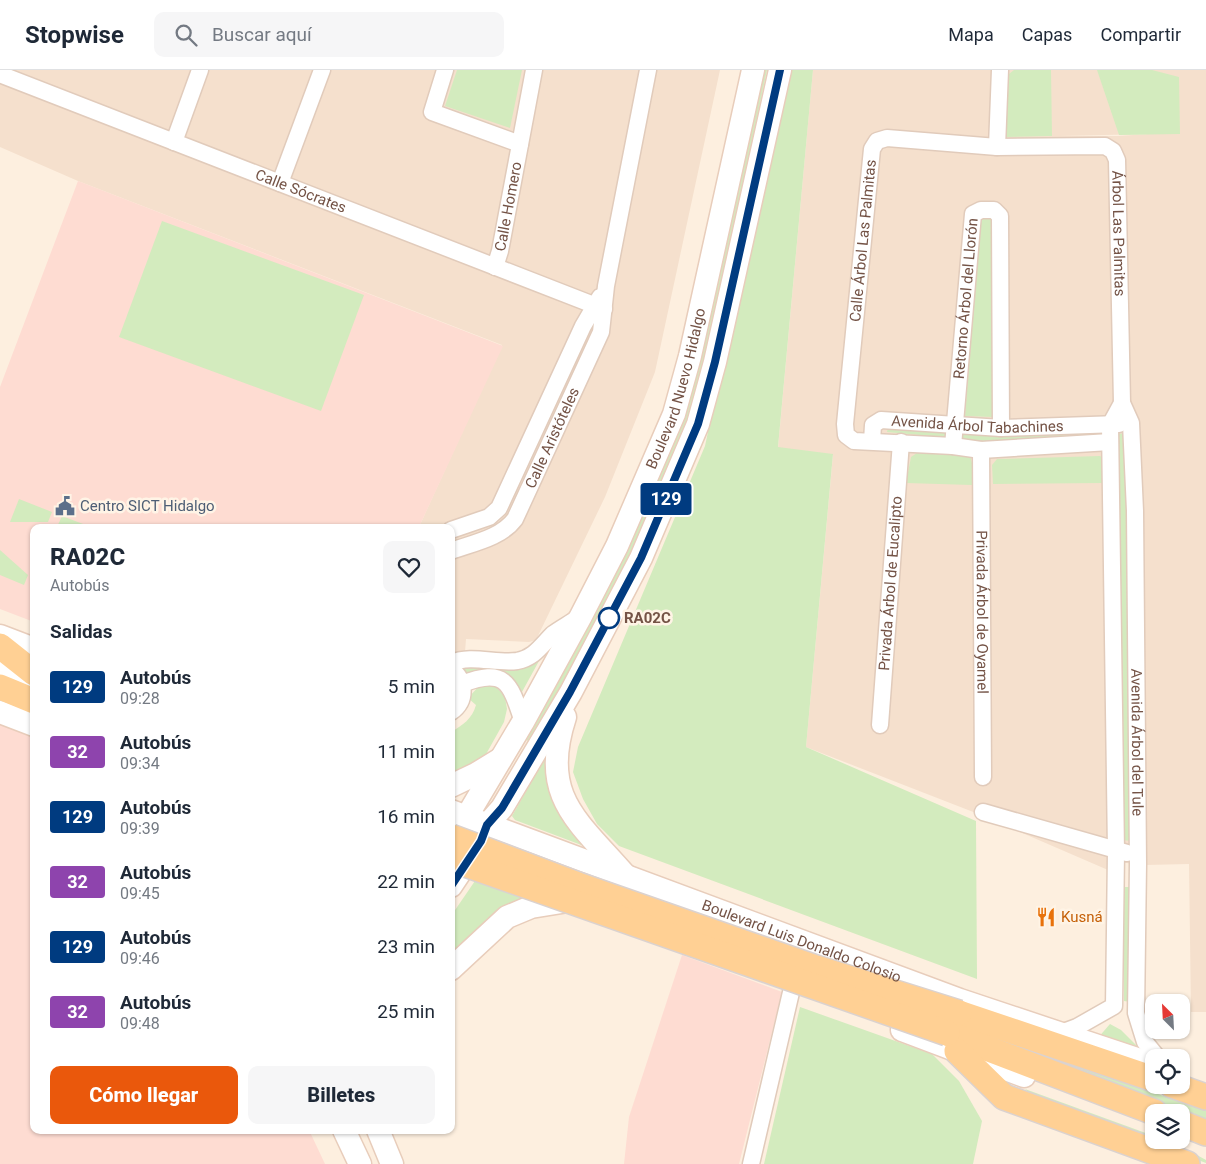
<!DOCTYPE html>
<html lang="es">
<head>
<meta charset="utf-8">
<style>
	:root { --surface:#fff; --page:#f6f6f7; --text:#1f2937; --muted:#747a83; --line:#e0e1e3; --accent:#ea580c }
	body { margin:0; font-family:Roboto,sans-serif; background:var(--page); color:var(--text); height:100vh; display:flex; flex-direction:column; font-size:19px; white-space:nowrap }
	* { box-sizing:border-box; margin:0 }
	p { font-size:16px; color:var(--muted) }
	.icon { flex:none; width:28px; height:28px; fill:none; stroke:currentColor; stroke-width:2; stroke-linecap:round; stroke-linejoin:round }
	.map { position:relative; flex:1; overflow:hidden }
	.details { position:absolute; left:30px; top:454px; width:425px; height:610px; display:flex; flex-direction:column; background:var(--surface); border-radius:10px; box-shadow:0 1px 4px #0004 }
	.details>* { flex:none }
	.badge { padding:0 10px; border-radius:4px; font-size:18px; line-height:32px }
	.needle { width:32px; rotate:336deg }
	.buttons { position:absolute; left:1145px; top:924px; display:grid; gap:10px }
	.buttons a { display:grid; place-items:center; width:45px; height:45px; border-radius:10px; background:var(--surface); box-shadow:0 1px 4px #0004; font-size:25px }
	.map>.badge { position:absolute; translate:-50% -50%; box-shadow:0 0 0 2px #fff }
	h2 { padding:0 20px; font-size:19px; line-height:45px }
	.round { display:grid; place-items:center; flex:none; width:52px; height:52px; border-radius:10px; background:var(--page) }
	.headline { display:flex; align-items:center; justify-content:space-between; height:85px; padding:0 20px }
	h1 { font-size:24px; font-weight:800; line-height:38px }
	.button { display:flex; gap:10px; margin-top:auto; padding:10px 20px }
	.button a { flex:1; height:58px; border-radius:10px; background:var(--accent); color:#fff; font-size:20px; font-weight:800; line-height:58px; text-align:center }
	.button a+a { background:var(--page); color:var(--text) }
	ul { padding:0; list-style:none }
	li { display:flex; align-items:center; gap:15px; height:65px; padding:0 20px }
	li div { flex:1 }
	li b { display:block; font-size:19px }
	li em { font-style:normal }
	li .badge { min-width:55px; font-weight:700; text-align:center }
	header { display:flex; align-items:center; gap:30px; box-sizing:border-box; height:70px; padding:0 25px; background:var(--surface); border-bottom:1px solid var(--line) }
	header strong { font-size:24px }
	nav { display:flex; gap:28px; margin-inline-start:auto; font-size:18px }
	.search { width:350px; height:45px; background:var(--page); display:flex; align-items:center; gap:12px; box-sizing:border-box; padding:0 18px; border-radius:10px; color:var(--muted); font-size:19px }
	.map>svg:first-child { display:block }
	.residential { fill:#f5e0cd; fill-rule:evenodd }
	.commercial { fill:#fedcd2 }
	.green { fill:#d3ebbe }
	.lines { fill:none; stroke-linecap:round; stroke-linejoin:round }
	.street-casing { stroke:#e1cbbb; stroke-width:19 }
	.secondary-casing { stroke:#e8cdbb; stroke-width:25 }
	.primary-casing { stroke:#dbd2cf; stroke-width:28 }
	.street { stroke:#fff; stroke-width:16 }
	.secondary { stroke:#fff; stroke-width:22 }
	.primary { stroke:#ffd094; stroke-width:25 }
	.primary-bridge-casing { stroke:#dbd2cf; stroke-width:28; stroke-linecap:butt }
	.primary-bridge { stroke:#ffd094; stroke-width:25 }
	.line-casing { stroke:#fff; stroke-width:11 }
	.line { stroke:#003b80; stroke-width:8 }
	.stop-dot { fill:#fff; stroke:#003b80; stroke-width:2.5 }
	.labels { text-anchor:middle; stroke-width:5; stroke-linejoin:round; paint-order:stroke }
	.street-label { font-size:15px; fill:#745346; stroke:#fff4e6 }
	.service-label { font-size:15px; fill:#4e5e75; stroke:#fff4e6; text-anchor:start }
	.stop-label { font-size:15px; font-weight:bold; fill:#745346; stroke:#fff4e6; text-anchor:start }
	.food-label { font-size:15px; fill:#c56008; stroke:#fff4e6; text-anchor:start }
</style>
</head>
<body>
<header>
<strong>Stopwise</strong>
<div class="search"><svg class="icon" aria-label="search" viewBox="0 0 24 24"><circle cx="10" cy="10" r="6"/><path d="M15 15l6 6"/></svg>Buscar aquí</div>
<nav><a>Mapa</a><a>Capas</a><a>Compartir</a></nav>
</header>
<div class="map">
<svg width="1206" height="1094" viewBox="0 0 1206 1094">
	<rect width="100%" height="100%" fill="#fdefdf"/>
	<g class="residential">
		<path d="M0 0H720L655 302 605 427 536 570 529 572 466 569 465 582 451 583V458L419 457 502 275 78 111 0 77Z"/>
		<path d="M813 0H1206V942H1191L1189 794 1145 795 1108 791V800L981 745 806 677 833 385 778 378ZM1149 64 1117 66H1059H1060Z"/>
	</g>
	<g class="commercial">
		<path d="M78 111 503 276 419 457 34 458V552L0 539V317Z"/>
		<path d="M0 654 34 666V1060H309L325 1094H0Z"/>
		<path d="M682 885 782 922 739 1094H624L629 1047Z"/>
	</g>
	<g class="green">
		<path d="M457 0H522L510 58 445 36Z"/>
		<path d="M757 0H767L711 268 685 356 652 440 614 527 529 671 526 670 641 436Z"/>
		<path d="M785 0H813L778 377 833 384 806 677 976 751 977 909 619 776 597 754 583 729 573 702 578 677 705 376Z"/>
		<path d="M1014 0H1051L1052 66 1006 67 1009 4Z"/>
		<path d="M1097 0H1152L1179 7 1180 64 1119 65Z"/>
		<path d="M981 149H992L993 347 965 346Z"/>
		<path d="M162 151 364 225 321 341 119 267Z"/>
		<path d="M888 356 1105 362V368L985 371 887 362Z"/>
		<path d="M1126 363 1131 771 1122 770 1119 364Z"/>
		<path d="M917 383 970 386 972 393V415L906 413 911 387Z"/>
		<path d="M1100 386 1105 389 1104 413 993 414 992 395 997 389Z"/>
		<path d="M19 429 52 442 48 452H10Z"/>
		<path d="M62 446 91 457H57Z"/>
		<path d="M0 480 28 505 24 515 0 505Z"/>
		<path d="M539 591 517 631 514 620 465 608 461 595H526Z"/>
		<path d="M482 613H493L505 627 507 639 504 652 485 686 451 709V662C463 655 472 649 476 635L468 628Z"/>
		<path d="M549 681 592 779 515 750 512 746Z"/>
		<path d="M477 808 535 828 451 891V846Z"/>
		<path d="M1124 817H1130V932L1124 931Z"/>
		<path d="M800 937 932 984 959 1011 982 1051 973 1094H764Z"/>
		<path d="M1110 954 1121 960 1144 983 1097 969Z"/>
		<path d="M994 966 1206 1041V1052Z"/>
		<path d="M1025 1019 1154 1066V1070C1173 1070 1189 1081 1206 1090V1093L1035 1029Z"/>
	</g>
	<g class="lines">
		<defs>
			<g id="street">
				<path id="s1" d="M0 0 2 5 604 239"/>
				<path d="M445 0 432 42 520 74"/>
				<path d="M174 72 200 0"/>
				<path d="M997 77 1000 0"/>
				<path d="M280 113 322 0"/>
				<path id="s2" d="M495 197 500 181 534 0"/>
				<path id="s3" d="M872 371 873 355 881 350 1001 358 1119 354"/>
				<path id="s4" d="M1110 372 981 380 953 376 854 371 846 365 845 354 872 79 877 71 887 68 997 77 1105 76 1113 81 1117 90 1122 333 1131 353 1135 441 1138 794 1136 943 1145 972 1158 988"/>
				<path id="s5" d="M953 376 973 144 981 140H994L1000 146 1001 358"/>
				<path id="s6" d="M981 380 983 707"/>
				<path d="M451 460 489 447 499 438 583 256 600 227"/>
				<path id="s7" d="M451 481C473 473 501 468 515 449L601 262 606 216 648 0"/>
				<path d="M451 593C471 584 496 594 517 591 534 588 541 576 553 564 561 558 571 553 579 547"/>
				<path d="M451 599C466 610 467 631 451 642"/>
				<path d="M462 614C506 597 510 613 523 652"/>
				<path id="s8" d="M880 655 901 372"/>
				<path d="M983 742 1127 783"/>
				<path d="M1061 963 1077 957 1114 936 1116 782 1110 355 1122 333"/>
				<path d="M751 1094 792 918"/>
			</g>
			<g id="secondary">
				<path d="M0 566 34 579"/>
				<path d="M0 597 34 614"/>
				<path d="M0 642 34 655"/>
				<path d="M565 647C539 726 577 750 625 805"/>
				<path d="M451 716 476 704 499 690"/>
				<path id="s9" d="M451 741 960 930 1146 992 1154 997"/>
				<path id="s10" d="M451 773 523 652 581 546 617 476 674 344 690 286 753 0"/>
				<path d="M451 816 481 771 487 755 502 738 571 622 641 488 698 354 715 292 780 0"/>
				<path d="M451 899 507 847 531 837 568 831"/>
				<path d="M902 960 1024 1006"/>
				<path d="M344 1060 360 1094"/>
				<path d="M378 1060 392 1094"/>
			</g>
			<g id="primary">
				<path d="M0 576 34 603"/>
				<path d="M0 617 34 631"/>
				<path d="M959 943 1154 1009"/>
				<path d="M947 963 1154 1042"/>
				<path d="M957 981 1004 1027 1187 1094"/>
				<path d="M1172 1015 1206 1027"/>
				<path d="M1181 1053 1206 1063"/>
			</g>
		</defs>
		<use href="#street" class="street-casing"/>
		<use href="#secondary" class="secondary-casing"/>
		<use href="#primary" class="primary-casing"/>
		<use href="#street" class="street"/>
		<use href="#secondary" class="secondary"/>
		<use href="#primary" class="primary"/>
		<defs>
			<g id="primary-bridge">
				<path d="M451 767 578 815 816 898 959 943"/>
				<path d="M451 789 947 963"/>
			</g>
		</defs>
		<use href="#primary-bridge" class="primary-bridge-casing"/>
		<use href="#primary-bridge" class="primary-bridge"/>
	</g>
	<g class="lines">
		<defs>
			<path id="line" d="M451 816 481 771 487 755 502 738 570 622 641 488 698 354 715 292 780 0"/>
		</defs>
		<use href="#line" class="line-casing"/>
		<use href="#line" class="line"/>
	</g>
	<defs>
		<symbol id="civic-bare" viewBox="-9 -9 18 18"><path d="M-.6-6.5H3V-4.5H.6V-3L4-1V1h2V6H-6V1h2V-1L-.6-3ZM-1.2 2.5V6h2.4V2.5Z" fill="#5c6f8a" stroke="#fff4e6" stroke-width="2.5" paint-order="stroke"/></symbol>
		<symbol id="restaurant-bare" viewBox="-9 -9 18 18"><path d="M-5-6h1v4h1v-4h1v4h1v-4h1v5L-1.5 .5V6h-2V.5L-5-1ZM5-6V6H3V1.5H1.5Q1.5-4 5-6Z" fill="#e8710a" stroke="#fff4e6" stroke-width="2.5" paint-order="stroke"/></symbol>
	</defs>
	<g fill-rule="evenodd">
		<use href="#civic-bare" x="51" y="422" width="28" height="28"/>
		<use href="#restaurant-bare" x="1032" y="833" width="28" height="28"/>
	</g>
	<circle class="stop-dot" cx="609" cy="548" r="10"/>
	<g class="labels">
		<g class="street-label">
			<text dy="5" stroke="none"><textPath href="#s1" startOffset="326">Calle Sócrates</textPath></text>
			<text dy="5" stroke="none"><textPath href="#s2" startOffset="62">Calle Homero</textPath></text>
			<text dy="5" stroke="none"><textPath href="#s4" startOffset="885">Árbol Las Palmitas</textPath></text>
			<text dy="5" stroke="none"><textPath href="#s4" startOffset="462">Calle Árbol Las Palmitas</textPath></text>
			<text dy="5" stroke="none"><textPath href="#s5" startOffset="148">Retorno Árbol del Llorón</textPath></text>
			<text dy="5" stroke="none"><textPath href="#s10" startOffset="509">Boulevard Nuevo Hidalgo</textPath></text>
			<text dy="5" stroke="none"><textPath href="#s3" startOffset="122">Avenida Árbol Tabachines</textPath></text>
			<text dy="5" stroke="none"><textPath href="#s7" startOffset="162">Calle Aristóteles</textPath></text>
			<text dy="5" stroke="none"><textPath href="#s8" startOffset="142">Privada Árbol de Eucalipto</textPath></text>
			<text dy="5" stroke="none"><textPath href="#s6" startOffset="162">Privada Árbol de Oyamel</textPath></text>
			<text dy="5" stroke="none"><textPath href="#s4" startOffset="1396">Avenida Árbol del Tule</textPath></text>
			<text dy="5" stroke="none"><textPath href="#s9" startOffset="374">Boulevard Luis Donaldo Colosio</textPath></text>
		</g>
		<g class="service-label">
			<text x="80" y="441">Centro SICT Hidalgo</text>
		</g>
		<g class="stop-label">
			<text x="624" y="553">RA02C</text>
		</g>
		<g class="food-label">
			<text x="1061" y="852">Kusná</text>
		</g>
	</g>
</svg>
<div class="buttons">
<a><svg class="needle" viewBox="-14 -14 28 28"><path d="M0-13l5 13h-10z" fill="#e53935"/><path d="M0 13l5-13h-10z" fill="#747a83"/></svg></a>
<a><svg class="icon" aria-label="locate" viewBox="0 0 24 24"><circle cx="12" cy="12" r="6"/><path d="M12 2v4M12 18v4M2 12h4M18 12h4"/></svg></a>
<a><svg class="icon" aria-label="layers" viewBox="0 0 24 24"><path d="M12 4l9 5-9 5-9-5zM3 14l9 5 9-5"/></svg></a>
</div>
<b class="badge" style="left:666px;top:429px;background:#003b80;color:#fff">129</b>
<section class="details">
<div class="headline"><div><h1>RA02C</h1><p>Autobús</p></div><a class="round"><svg class="icon" aria-label="heart" viewBox="0 0 24 24"><path d="M12 20l-8-8c-3-5 5-10 8-4 3-6 11-1 8 4z"/></svg></a></div>
<h2>Salidas</h2>
<ul>
<li><span class="badge" style="background:#003b80;color:#fff">129</span><div><b>Autobús</b><p>09:28</p></div><em>5 min</em></li>
<li><span class="badge" style="background:#8e44ad;color:#fff">32</span><div><b>Autobús</b><p>09:34</p></div><em>11 min</em></li>
<li><span class="badge" style="background:#003b80;color:#fff">129</span><div><b>Autobús</b><p>09:39</p></div><em>16 min</em></li>
<li><span class="badge" style="background:#8e44ad;color:#fff">32</span><div><b>Autobús</b><p>09:45</p></div><em>22 min</em></li>
<li><span class="badge" style="background:#003b80;color:#fff">129</span><div><b>Autobús</b><p>09:46</p></div><em>23 min</em></li>
<li><span class="badge" style="background:#8e44ad;color:#fff">32</span><div><b>Autobús</b><p>09:48</p></div><em>25 min</em></li>
</ul>
<div class="button"><a>Cómo llegar</a><a>Billetes</a></div>
</section>
</div>
</body>
</html>
